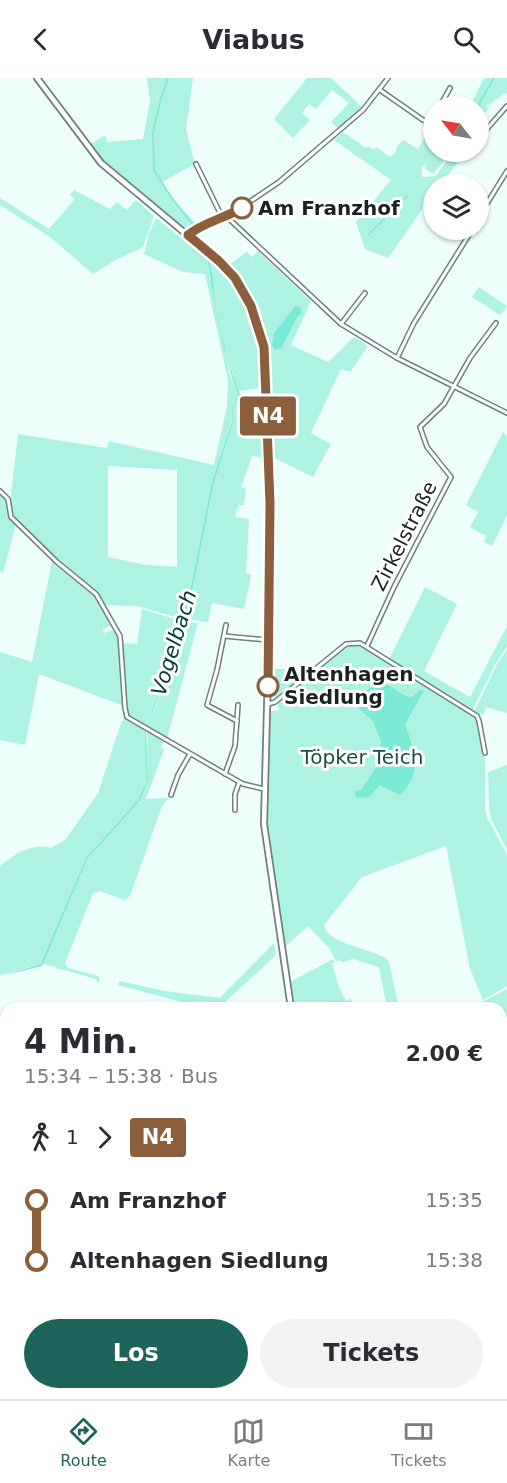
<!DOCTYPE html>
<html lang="de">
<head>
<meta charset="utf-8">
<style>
	:root { --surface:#fff; --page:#f2f2f3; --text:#2b2b33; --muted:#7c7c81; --line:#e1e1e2; --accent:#1c6459 }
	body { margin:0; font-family:"DejaVu Sans",sans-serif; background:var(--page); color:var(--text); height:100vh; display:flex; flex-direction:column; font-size:22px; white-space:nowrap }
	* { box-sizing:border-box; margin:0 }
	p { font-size:20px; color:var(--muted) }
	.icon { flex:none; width:33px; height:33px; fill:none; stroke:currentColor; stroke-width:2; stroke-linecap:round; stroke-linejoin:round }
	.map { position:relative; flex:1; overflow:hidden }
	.drawer { position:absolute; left:0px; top:924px; width:507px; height:398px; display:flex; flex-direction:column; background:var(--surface); border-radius:18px 18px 0 0; box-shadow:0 2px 4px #0004 }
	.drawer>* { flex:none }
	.badge { padding:0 12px; border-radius:4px; font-size:21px; line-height:39px }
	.needle { width:39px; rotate:301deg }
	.buttons { position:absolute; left:423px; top:18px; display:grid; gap:12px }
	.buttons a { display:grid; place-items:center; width:66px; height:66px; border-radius:50%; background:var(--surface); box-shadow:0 2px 4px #0004; font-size:30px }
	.map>.badge { position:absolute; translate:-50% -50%; box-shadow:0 0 0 3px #fff }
	.legs { display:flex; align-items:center; gap:9px; height:66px; padding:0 24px; font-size:20px }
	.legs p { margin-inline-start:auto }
	.overview { display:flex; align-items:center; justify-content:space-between; height:102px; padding:0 24px }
	h1 { font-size:33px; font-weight:600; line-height:45px }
	.action { display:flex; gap:12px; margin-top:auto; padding:12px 24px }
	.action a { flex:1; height:69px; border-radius:36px; background:var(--accent); color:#fff; font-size:24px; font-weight:600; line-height:69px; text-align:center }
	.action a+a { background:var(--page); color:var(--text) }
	ul { padding:0 24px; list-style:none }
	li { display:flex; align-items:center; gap:21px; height:60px; font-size:22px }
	li i { display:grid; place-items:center; width:9px; height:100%; margin:0 8px; background:currentColor }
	li i::after { content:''; width:15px; height:15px; margin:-8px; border:4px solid; border-radius:50%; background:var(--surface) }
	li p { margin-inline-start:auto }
	li:first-child i { background:linear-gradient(#0000 50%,currentColor 0) }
	li:last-child i { background:linear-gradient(currentColor 50%,#0000 0) }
	header { display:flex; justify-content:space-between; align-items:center; height:78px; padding:0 24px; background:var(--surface); font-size:27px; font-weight:600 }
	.dock { display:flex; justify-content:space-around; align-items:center; height:84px; border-top:2px solid var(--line); background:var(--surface); font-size:16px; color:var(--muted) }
	.dock a { display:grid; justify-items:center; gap:3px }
	.dock .current { color:var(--accent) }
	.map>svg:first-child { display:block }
	.green { fill:#aef2e4; fill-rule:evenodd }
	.water { fill:#7ae9d5 }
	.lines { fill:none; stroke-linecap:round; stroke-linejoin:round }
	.stream { stroke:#7ae9d5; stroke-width:1.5 }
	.street-casing { stroke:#6f817d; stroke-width:6 }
	.secondary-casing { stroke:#6f817d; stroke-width:8 }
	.street { stroke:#fff; stroke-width:3 }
	.secondary { stroke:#fff; stroke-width:4.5 }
	.line-1-casing { stroke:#fff; stroke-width:14 }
	.line-1 { stroke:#8b5e3c; stroke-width:9 }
	.stop-1-dot { fill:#fff; stroke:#8b5e3c; stroke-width:3 }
	.labels { text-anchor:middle; stroke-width:6; stroke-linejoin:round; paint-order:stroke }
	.stop-label { font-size:20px; font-weight:bold; fill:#1a2120; stroke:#fff; text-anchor:start }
	.street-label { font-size:20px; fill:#1a2120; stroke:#fff }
	.park-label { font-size:20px; fill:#1b4c44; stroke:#fff }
	.water-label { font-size:21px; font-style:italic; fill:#063c34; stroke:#fff }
</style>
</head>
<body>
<header><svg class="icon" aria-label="back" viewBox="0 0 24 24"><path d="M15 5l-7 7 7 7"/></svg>Viabus<svg class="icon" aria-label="search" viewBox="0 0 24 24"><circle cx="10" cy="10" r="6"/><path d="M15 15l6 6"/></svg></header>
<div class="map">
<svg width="507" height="1321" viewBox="0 0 507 1321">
	<rect width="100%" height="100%" fill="#eefffb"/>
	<g class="green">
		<path d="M147 0H193L186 51 195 86 162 104 171 119 195 145 196 147 189 150 180 148 108 89 89 67 105 57 107 64 143 61 150 23Z"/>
		<path d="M307 0H331L362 29 338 50 331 44 349 25 332 12 316 31 309 26 302 35 310 42 293 60 274 41Z"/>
		<path d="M484 0H507V16L505 15 487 28 488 31 480 40 488 47 479 59 478 28H470Z"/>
		<path d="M423 44 433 49 434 74H436L435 77 444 83 433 96 425 90 427 85 422 89V99L436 98 453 74H466L441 106H434L433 116 388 180 365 171 356 144 391 102 334 62 343 54 366 70 368 68 374 72 376 69 390 79 395 75 398 67 403 62 418 71 429 52 422 47Z"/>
		<path d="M74 112 110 131 117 124 127 132 136 122 154 138 143 169 114 183 93 196 50 159 0 127V120L49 151 75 121 70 117Z"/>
		<path d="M156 140 191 168 215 184 230 200 240 215 248 230 258 258 263 310 238 313 224 265 229 294 238 317 232 330 233 342 212 404 189 519 182 541 137 528 104 527 97 516 18 445 12 438 10 425 18 356 107 370 109 363 214 387 227 328 228 302 205 196 183 194 144 176 149 155ZM108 388 177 392V489L147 487 108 479Z"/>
		<path d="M199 154 201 162 230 186 247 174 252 179 258 173 311 223 291 267 328 284 354 259 368 268 350 294 341 291 311 355 331 366 313 399 273 379 274 426 271 423C271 393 270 362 269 332 267 256 261 212 199 162ZM295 228 301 235 298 238 284 267 274 255Z"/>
		<path d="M479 209 507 228 500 237 472 219Z"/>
		<path d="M240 317 263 327 264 380 252 378 241 409 246 411 244 427H239L235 439 249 441 246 495 251 497 244 531 212 525 208 544 184 541 191 519 214 404 234 342 233 330Z"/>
		<path d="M503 354 507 358V438L492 468 484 464 486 458 470 449 478 434 466 427Z"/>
		<path d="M0 414C10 424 6 436 16 446L3 495 0 493Z"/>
		<path d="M52 483 95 517 112 547 103 551 104 555 115 551 119 558 124 628 39 596 25 667 0 662V574L32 584Z"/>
		<path d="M425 509 457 526 424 593 470 619 507 548V568L496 585 472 633 389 581Z"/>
		<path d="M142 531 181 543 146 651 127 637 122 565 137 566Z"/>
		<path d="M183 544 198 545 167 661 148 651Z"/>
		<path d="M352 566 367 570 477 641 485 683V731L487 739 507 777V908L483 922 470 891 446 768 362 799 324 847C328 867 371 870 387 881L389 884 399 930H387L379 889 353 881 342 884 340 882 336 883 329 870 308 848 285 869 267 748 270 633H279L277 625 342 571Z"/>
		<path d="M507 572V635L486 629 483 637 474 634 497 586Z"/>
		<path d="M274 591H297L296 603 274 621Z"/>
		<path d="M126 639 146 652 147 701 138 722 86 780 47 874 87 781 140 720 148 702 147 653 166 665 163 664 161 670 164 671 146 721 169 720 162 728 130 818 125 822 100 813 93 815 65 885 68 890 98 898 100 902 98 905 96 901 43 886 45 877 41 886 0 897V788C13 777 33 764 51 770L65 762 98 715 121 645Z"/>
		<path d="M507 687V772L491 741 489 730 488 694Z"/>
		<path d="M274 865 276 877 219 930H204L118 907 119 903 165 913 220 920Z"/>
		<path d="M333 881 335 884 332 885 339 909 346 923 351 921 355 930H295L290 904Z"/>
		<path d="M507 911V980L501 966V930H475L474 928Z"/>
		<path d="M6 1223V1282L0 1301V1237Z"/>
		<path d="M146 1316H244V1321H145Z"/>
	</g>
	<g class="water">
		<path d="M207 180C214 192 213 211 215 226 221 257 229 288 240 317L233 330 234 342 214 404 191 519 146 655 148 702 140 722 87 781 42 888 0 898 41 886 86 780 138 722 147 702 145 655 189 519 212 404 233 342 232 330 238 317C227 286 220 253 214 221 211 207 211 194 207 180Z"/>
		<path d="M295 228 301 230V236L298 238 282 270 275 272 272 267 274 255Z"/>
		<path d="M379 604C392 606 399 618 412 619L420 612 424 613 405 646C414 672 423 696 400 717L380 707 369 719 358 720 355 717V713L361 712 379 685 381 663 373 643 355 627 353 618 356 615 366 613Z"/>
	</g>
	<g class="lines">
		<g class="stream">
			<path d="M160 23 168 0"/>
			<path d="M160 25 153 54 154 92 171 119 194 148"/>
			<path d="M478 32 480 24 494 0"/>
			<path d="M368 157 407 118"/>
			<path d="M0 1078 6 1077"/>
			<path d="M198 1316H206"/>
			<path d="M186 1321 189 1316"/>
		</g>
		<defs>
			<g id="street">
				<path d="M380 12 423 42 428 43 434 38"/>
				<path d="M440 28 450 10"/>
				<path d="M478 61 507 28"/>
				<path d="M196 86 223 141"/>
				<path d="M227 139 341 246 397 280 507 335"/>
				<path d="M478 140 507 93"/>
				<path d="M188 157 198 150 227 139 279 104 363 32 388 0"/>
				<path d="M341 246 365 215"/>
				<path d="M397 280 414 245 472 152"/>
				<path d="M0 413 8 421 11 439 57 484 96 516 120 558 125 630 127 639 243 706 264 711"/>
				<path d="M226 547 217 592 207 627 237 643"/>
				<path d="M224 558 268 562"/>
				<path d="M367 568 394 509 451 399 427 369 420 349 444 326 470 280 496 245"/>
				<path d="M268 626 275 624 346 566 360 565 477 638 479 643 485 675"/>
				<path d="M225 696 235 668 238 627"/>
				<path d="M171 717 178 697 190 676"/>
				<path d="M235 732V716L239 705"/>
				<path d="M0 1104 6 1103"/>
				<path d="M501 1305 507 1294"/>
				<path d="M1 1311 13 1321"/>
				<path d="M463 1316V1321"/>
				<path d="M98 1321 99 1316"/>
				<path d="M342 1321 344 1316 356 1321"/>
				<path d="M359 1321 360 1316"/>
				<path d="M493 1321 496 1316"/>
			</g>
			<g id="secondary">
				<path d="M37 0 101 85 228 191 247 219 262 258 266 290 270 426 268 594 264 746 291 930"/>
				<path d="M501 1121 507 1120"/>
				<path d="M0 1314 6 1293"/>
				<path d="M421 1316 425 1321"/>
				<path d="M4 1321 6 1316"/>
			</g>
		</defs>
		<use href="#street" class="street-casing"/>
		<use href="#secondary" class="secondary-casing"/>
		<use href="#street" class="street"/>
		<use href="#secondary" class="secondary"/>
	</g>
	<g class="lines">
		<defs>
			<path id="line-1" d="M242 130C225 140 202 145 188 157L219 183 235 200 251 228 264 269 270 426 268 608"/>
		</defs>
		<use href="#line-1" class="line-1-casing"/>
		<use href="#line-1" class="line-1"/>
	</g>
	<g class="stop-1-dot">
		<circle cx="242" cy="130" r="10"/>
		<circle cx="268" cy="608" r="10"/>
	</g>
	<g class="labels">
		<g class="stop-label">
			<text x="258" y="137">Am Franzhof</text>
			<text x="284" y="603">Altenhagen<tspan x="284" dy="23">Siedlung</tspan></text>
		</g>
		<g class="street-label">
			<text transform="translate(404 458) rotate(-63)" y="7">Zirkelstraße</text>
		</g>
		<g class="park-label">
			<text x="362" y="686">Töpker Teich</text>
		</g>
		<g class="water-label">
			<text transform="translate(174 565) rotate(-73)" y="7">Vogelbach</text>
		</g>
	</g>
</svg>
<div class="buttons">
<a><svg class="needle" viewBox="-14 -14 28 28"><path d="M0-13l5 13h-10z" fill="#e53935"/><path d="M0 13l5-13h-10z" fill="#7c7c81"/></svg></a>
<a><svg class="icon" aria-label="layers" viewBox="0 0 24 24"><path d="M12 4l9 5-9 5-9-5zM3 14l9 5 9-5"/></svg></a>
</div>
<b class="badge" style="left:268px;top:338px;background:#8b5e3c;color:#fff">N4</b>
<section class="drawer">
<div class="overview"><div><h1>4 Min.</h1><p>15:34 – 15:38 · Bus</p></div><b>2.00 €</b></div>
<div class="legs"><svg class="icon" aria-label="walk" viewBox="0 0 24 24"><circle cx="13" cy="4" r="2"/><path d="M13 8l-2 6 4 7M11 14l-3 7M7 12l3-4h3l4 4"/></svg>1<svg class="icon" aria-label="forward" viewBox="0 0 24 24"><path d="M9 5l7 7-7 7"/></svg><b class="badge" style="background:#8b5e3c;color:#fff">N4</b></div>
<ul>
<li><i style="color:#8b5e3c"></i><b>Am Franzhof</b><p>15:35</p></li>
<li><i style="color:#8b5e3c"></i><b>Altenhagen Siedlung</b><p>15:38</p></li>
</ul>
<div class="action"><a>Los</a><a>Tickets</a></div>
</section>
</div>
<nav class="dock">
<a class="current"><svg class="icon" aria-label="directions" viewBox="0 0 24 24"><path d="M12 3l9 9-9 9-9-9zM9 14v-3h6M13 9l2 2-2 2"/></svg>Route</a>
<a><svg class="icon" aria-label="map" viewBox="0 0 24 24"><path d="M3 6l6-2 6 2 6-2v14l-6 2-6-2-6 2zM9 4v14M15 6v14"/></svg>Karte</a>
<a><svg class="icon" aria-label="tickets" viewBox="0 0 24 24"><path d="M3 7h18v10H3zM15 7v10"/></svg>Tickets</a>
</nav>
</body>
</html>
